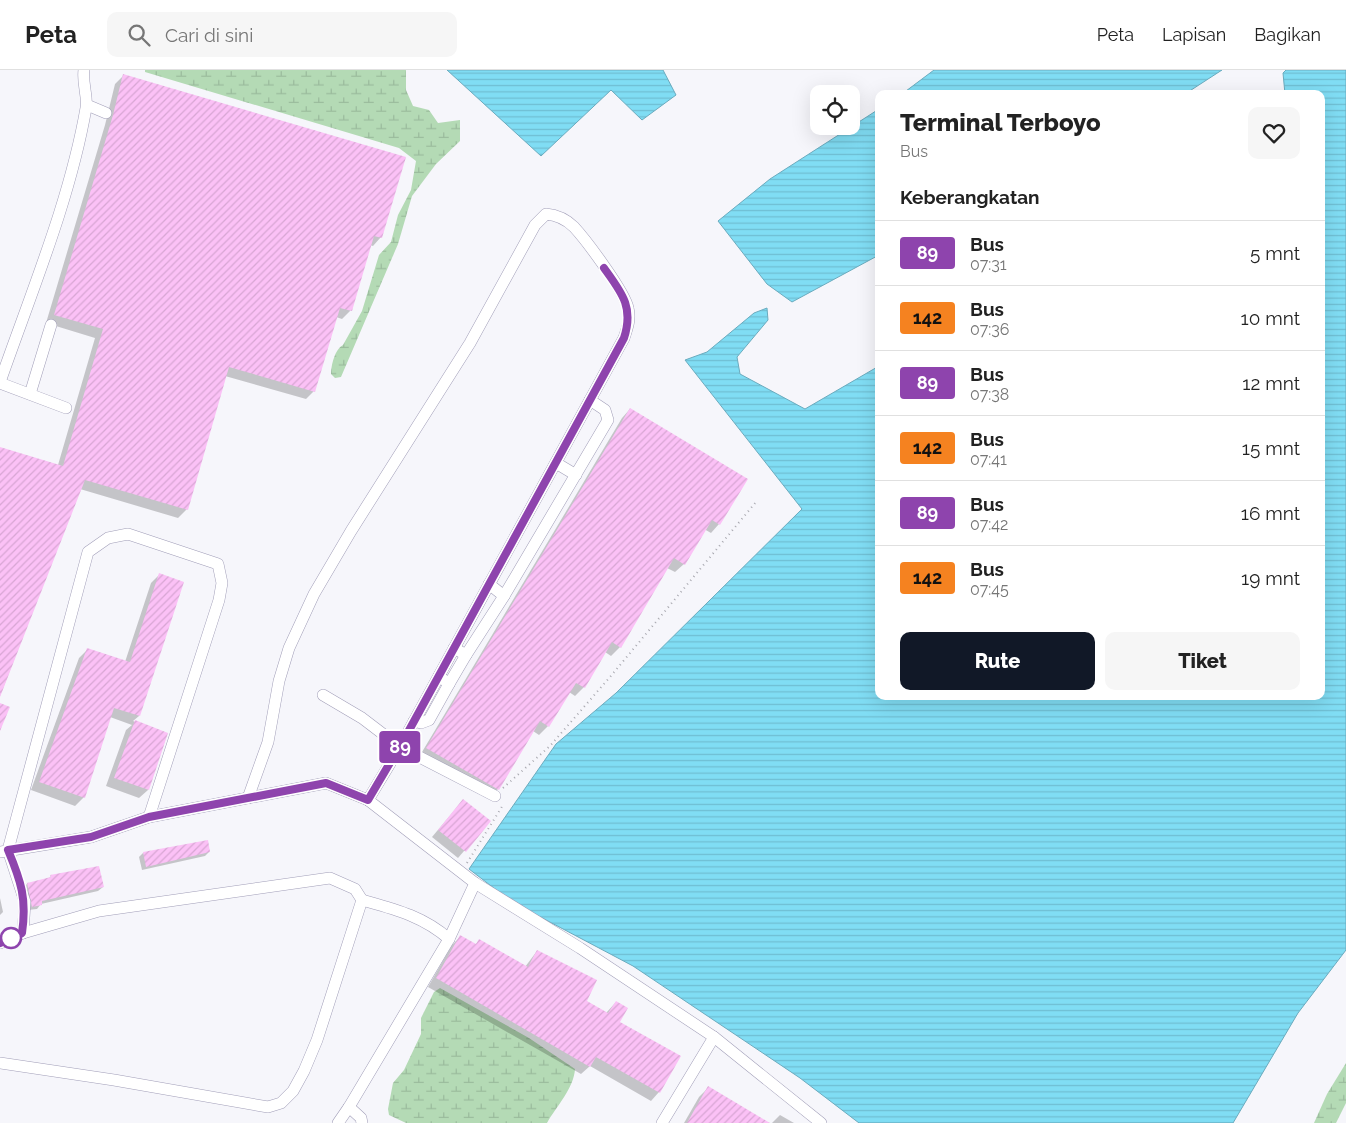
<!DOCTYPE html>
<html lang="id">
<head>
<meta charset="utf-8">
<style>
	:root { --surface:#fff; --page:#f6f6f6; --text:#222; --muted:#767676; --line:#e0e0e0; --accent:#111827 }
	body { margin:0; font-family:Raleway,sans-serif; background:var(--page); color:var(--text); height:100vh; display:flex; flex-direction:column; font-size:19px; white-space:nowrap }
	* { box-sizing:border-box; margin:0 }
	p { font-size:16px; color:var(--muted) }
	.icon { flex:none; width:28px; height:28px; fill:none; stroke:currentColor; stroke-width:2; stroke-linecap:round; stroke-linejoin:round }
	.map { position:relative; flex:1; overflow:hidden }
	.side { position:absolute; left:875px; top:20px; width:450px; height:610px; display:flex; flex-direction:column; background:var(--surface); border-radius:10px; box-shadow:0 5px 20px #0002 }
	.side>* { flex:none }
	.badge { padding:0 10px; border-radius:4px; font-size:18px; line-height:32px }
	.controls { position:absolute; left:810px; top:15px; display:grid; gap:10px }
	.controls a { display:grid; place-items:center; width:50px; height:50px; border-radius:10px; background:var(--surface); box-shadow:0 5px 20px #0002; font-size:25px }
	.map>.badge { position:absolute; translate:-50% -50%; box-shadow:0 0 0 2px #fff }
	h2 { padding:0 25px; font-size:19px; line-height:45px }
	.round { display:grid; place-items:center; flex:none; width:52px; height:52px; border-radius:10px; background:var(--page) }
	.headline { display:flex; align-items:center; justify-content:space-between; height:85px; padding:0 25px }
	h1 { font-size:24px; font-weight:800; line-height:38px }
	.action { display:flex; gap:10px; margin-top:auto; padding:10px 25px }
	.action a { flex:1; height:58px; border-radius:10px; background:var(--accent); color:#fff; font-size:20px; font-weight:800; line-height:58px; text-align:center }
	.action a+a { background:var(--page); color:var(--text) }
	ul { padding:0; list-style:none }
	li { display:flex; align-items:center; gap:15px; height:65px; padding:0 25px; border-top:1px solid var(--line) }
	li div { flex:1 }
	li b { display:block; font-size:19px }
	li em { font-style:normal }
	li .badge { min-width:55px; font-weight:700; text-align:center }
	header { display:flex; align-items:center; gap:30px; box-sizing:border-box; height:70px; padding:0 25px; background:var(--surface); border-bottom:1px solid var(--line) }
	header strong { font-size:24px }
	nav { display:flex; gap:28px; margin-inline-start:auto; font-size:18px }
	.search { width:350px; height:45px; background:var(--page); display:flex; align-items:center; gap:12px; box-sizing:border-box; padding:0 18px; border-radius:10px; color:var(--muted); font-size:19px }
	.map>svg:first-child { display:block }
	.wetland { fill:url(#wetland-marsh) }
	.water { fill:url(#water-rules); stroke:#6aabbe }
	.shadow { fill:#0003 }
	.building { fill:url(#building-hatch) }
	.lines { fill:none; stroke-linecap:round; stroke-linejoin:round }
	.minor-casing { stroke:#a19eb8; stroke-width:12 }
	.path { stroke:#a8a8af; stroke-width:2; stroke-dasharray:1 4; stroke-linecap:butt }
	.minor { stroke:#fff; stroke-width:11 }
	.line-casing { stroke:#fff; stroke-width:11 }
	.line { stroke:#8e44ad; stroke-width:8 }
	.stop-dot { fill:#fff; stroke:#8e44ad; stroke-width:2.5 }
</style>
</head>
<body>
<header>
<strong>Peta</strong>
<div class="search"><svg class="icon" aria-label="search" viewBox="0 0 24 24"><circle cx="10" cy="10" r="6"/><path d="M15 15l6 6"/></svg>Cari di sini</div>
<nav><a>Peta</a><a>Lapisan</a><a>Bagikan</a></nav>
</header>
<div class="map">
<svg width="1346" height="1053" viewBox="0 0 1346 1053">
	<defs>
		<pattern id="wetland-marsh" width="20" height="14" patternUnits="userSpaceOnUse" patternTransform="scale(1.25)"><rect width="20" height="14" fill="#b4dab5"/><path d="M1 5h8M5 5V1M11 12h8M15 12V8" fill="none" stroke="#9bbc9d"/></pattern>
		<pattern id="water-rules" width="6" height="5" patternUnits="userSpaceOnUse" patternTransform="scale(1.25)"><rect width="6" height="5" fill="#80ddf4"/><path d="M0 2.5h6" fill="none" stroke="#6fbed2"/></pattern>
		<pattern id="building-hatch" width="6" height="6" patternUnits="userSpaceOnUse" patternTransform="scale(1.25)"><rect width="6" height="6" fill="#fbc1f6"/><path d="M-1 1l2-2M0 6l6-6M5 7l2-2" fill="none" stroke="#d8a6d4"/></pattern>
	</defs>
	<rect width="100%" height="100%" fill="#f6f6fb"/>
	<g class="wetland">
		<path d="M145 0H406V20L413 36 429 40 438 53 460 50V71L436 94 412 126 398 174 341 307 335 308 331 304C331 295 335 279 343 275L362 241 379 185 391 172 398 145 411 120 416 91 399 78 145 2Z"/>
		<path d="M440 918 529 968 575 999C574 1018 556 1037 547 1053H406L389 1045 388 1039 393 1013 404 1000 421 964V948L434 922Z"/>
		<path d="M1346 993V1033L1336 1053H1314L1327 1024Z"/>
	</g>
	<g class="water">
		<path d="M447 0H663L676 25 642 50 611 20 541 86Z"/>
		<path d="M934 0H1222L1185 24H902Z"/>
		<path d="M1286 0H1346V880L1298 943 1233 1053H859L800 1008 633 896 512 832 469 799 556 674 616 623 802 439 685 290 707 282 754 243 767 238 768 250 737 287 740 304 805 339 879 296V626H1321V24H1285L1283 3Z"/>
		<path d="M879 39V185L792 232 767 214 718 151 770 109Z"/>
	</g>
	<g class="shadow">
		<path d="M124 5 381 167 373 176 370 175 351 240 342 249 336 247 314 321 306 329 225 306 187 439 178 448 80 419 0 626V378L58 395 95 268 46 253 105 55 115 14Z"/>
		<path d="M630 339 719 454 711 463 704 459 684 494 675 502 667 498 620 577 611 586 605 582 584 617 575 626 569 622 548 656 539 665 533 661 498 719 489 728 419 687 622 348Z"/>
		<path d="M159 505 139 646 133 651 167 664 148 720 139 728 106 716 126 660 132 655 110 647 84 727 75 736 31 720 79 588 88 579 125 592 151 513Z"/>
		<path d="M463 730 489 752 458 788 432 767Z"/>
		<path d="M209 782 205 786 142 800 139 787 143 783Z"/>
		<path d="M51 806 103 817 98 821 41 834 37 839 28 840 23 818 27 814 48 809Z"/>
		<path d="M0 828 3 842 0 845Z"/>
		<path d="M460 867 475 875 479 871 525 897 537 881 586 931 606 943 616 932 618 952 659 1022 651 1031 590 996 581 1004 428 917 452 875Z"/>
		<path d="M708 1018 768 1053H684L699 1027Z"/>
		<path d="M780 1045 794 1053H772Z"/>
	</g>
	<g class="building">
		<path d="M123 4 406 87 382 168 374 166 352 241 340 238 315 322 229 297 188 440 85 410 0 627V377L63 396 103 259 54 245 113 45Z"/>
		<path d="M630 338 748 409 720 455 712 450 685 495 674 488 621 578 612 572 585 618 576 613 549 657 540 651 499 720 426 678Z"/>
		<path d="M159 503 184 512 140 646 114 638 85 728 39 712 87 578 130 592Z"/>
		<path d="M0 633 10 637 0 661Z"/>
		<path d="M135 650 168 663 149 720 114 708Z"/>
		<path d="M463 729 491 751 466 782 438 760Z"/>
		<path d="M208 770 210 782 146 797 143 782Z"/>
		<path d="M99 796 104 817 42 831V835L32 837 27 813 51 807 50 805Z"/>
		<path d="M460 865 476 874 479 869 528 897 537 880 597 910 587 931 608 943 616 931 628 938 620 952 681 986 660 1023 596 987 590 997 436 908Z"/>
		<path d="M708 1016 770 1053H687Z"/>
	</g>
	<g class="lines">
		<defs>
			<g id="minor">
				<path d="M87 35 106 43"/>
				<path d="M0 312C31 223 70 130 86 38 88 26 82 13 84 0"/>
				<path d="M0 313 66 338"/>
				<path d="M30 324 51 255"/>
				<path d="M556 393 576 405"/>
				<path d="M504 526 608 350 605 340 590 330"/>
				<path d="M454 578 466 585 504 526 489 514"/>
				<path d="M449 614 466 585"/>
				<path d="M323 625 362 648 400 677 495 726"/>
				<path d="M414 651 421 653 429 650 449 614 439 606"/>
				<path d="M248 728 268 672 279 611 289 578 314 524 351 461 470 273 535 155 546 144C557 145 566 149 574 157 586 170 625 222 628 238 631 249 627 259 624 268L400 677 368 730"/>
				<path d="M0 782 91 767 149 747 326 713 368 730 475 813 449 869 349 1037 338 1053"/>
				<path d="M475 813 580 878 714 967 662 1053"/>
				<path d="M362 830C394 839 423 846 449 869"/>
				<path d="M0 873 23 863 25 832 8 780 88 482 108 468 128 464 218 494 222 513 219 530 149 747"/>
				<path d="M714 967 821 1053"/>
				<path d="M0 993 114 1010 268 1037 281 1033 293 1021 304 1001 317 970 362 830 355 819 330 808 99 841 23 863"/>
				<path d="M349 1037 361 1048 362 1053"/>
			</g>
		</defs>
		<use href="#minor" class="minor-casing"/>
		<g class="path">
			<path d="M503 718 550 676 610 607 756 432"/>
			<path d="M467 793 503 735"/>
		</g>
		<use href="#minor" class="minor"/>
	</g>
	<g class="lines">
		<defs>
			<path id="line" d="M0 873 22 863C27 829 21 811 8 780L91 767 149 747 326 713 368 730 407 664 624 268C634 237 622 223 604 198"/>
		</defs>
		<use href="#line" class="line-casing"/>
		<use href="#line" class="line"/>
	</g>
	<circle class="stop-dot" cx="11" cy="868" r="10"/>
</svg>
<div class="controls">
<a><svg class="icon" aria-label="locate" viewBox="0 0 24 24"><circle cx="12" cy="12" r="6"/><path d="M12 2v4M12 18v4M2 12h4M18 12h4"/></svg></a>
</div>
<b class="badge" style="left:400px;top:677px;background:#8e44ad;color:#fff">89</b>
<section class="side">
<div class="headline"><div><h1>Terminal Terboyo</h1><p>Bus</p></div><a class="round"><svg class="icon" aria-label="heart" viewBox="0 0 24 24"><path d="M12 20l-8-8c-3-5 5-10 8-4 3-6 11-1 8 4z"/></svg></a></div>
<h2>Keberangkatan</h2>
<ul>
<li><span class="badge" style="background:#8e44ad;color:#fff">89</span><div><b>Bus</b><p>07:31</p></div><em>5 mnt</em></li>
<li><span class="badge" style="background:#f58220;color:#111">142</span><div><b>Bus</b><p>07:36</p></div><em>10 mnt</em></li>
<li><span class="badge" style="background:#8e44ad;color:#fff">89</span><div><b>Bus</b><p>07:38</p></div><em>12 mnt</em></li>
<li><span class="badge" style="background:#f58220;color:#111">142</span><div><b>Bus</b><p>07:41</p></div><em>15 mnt</em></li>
<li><span class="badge" style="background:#8e44ad;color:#fff">89</span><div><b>Bus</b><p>07:42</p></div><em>16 mnt</em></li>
<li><span class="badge" style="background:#f58220;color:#111">142</span><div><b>Bus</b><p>07:45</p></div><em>19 mnt</em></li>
</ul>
<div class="action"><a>Rute</a><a>Tiket</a></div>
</section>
</div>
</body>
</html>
